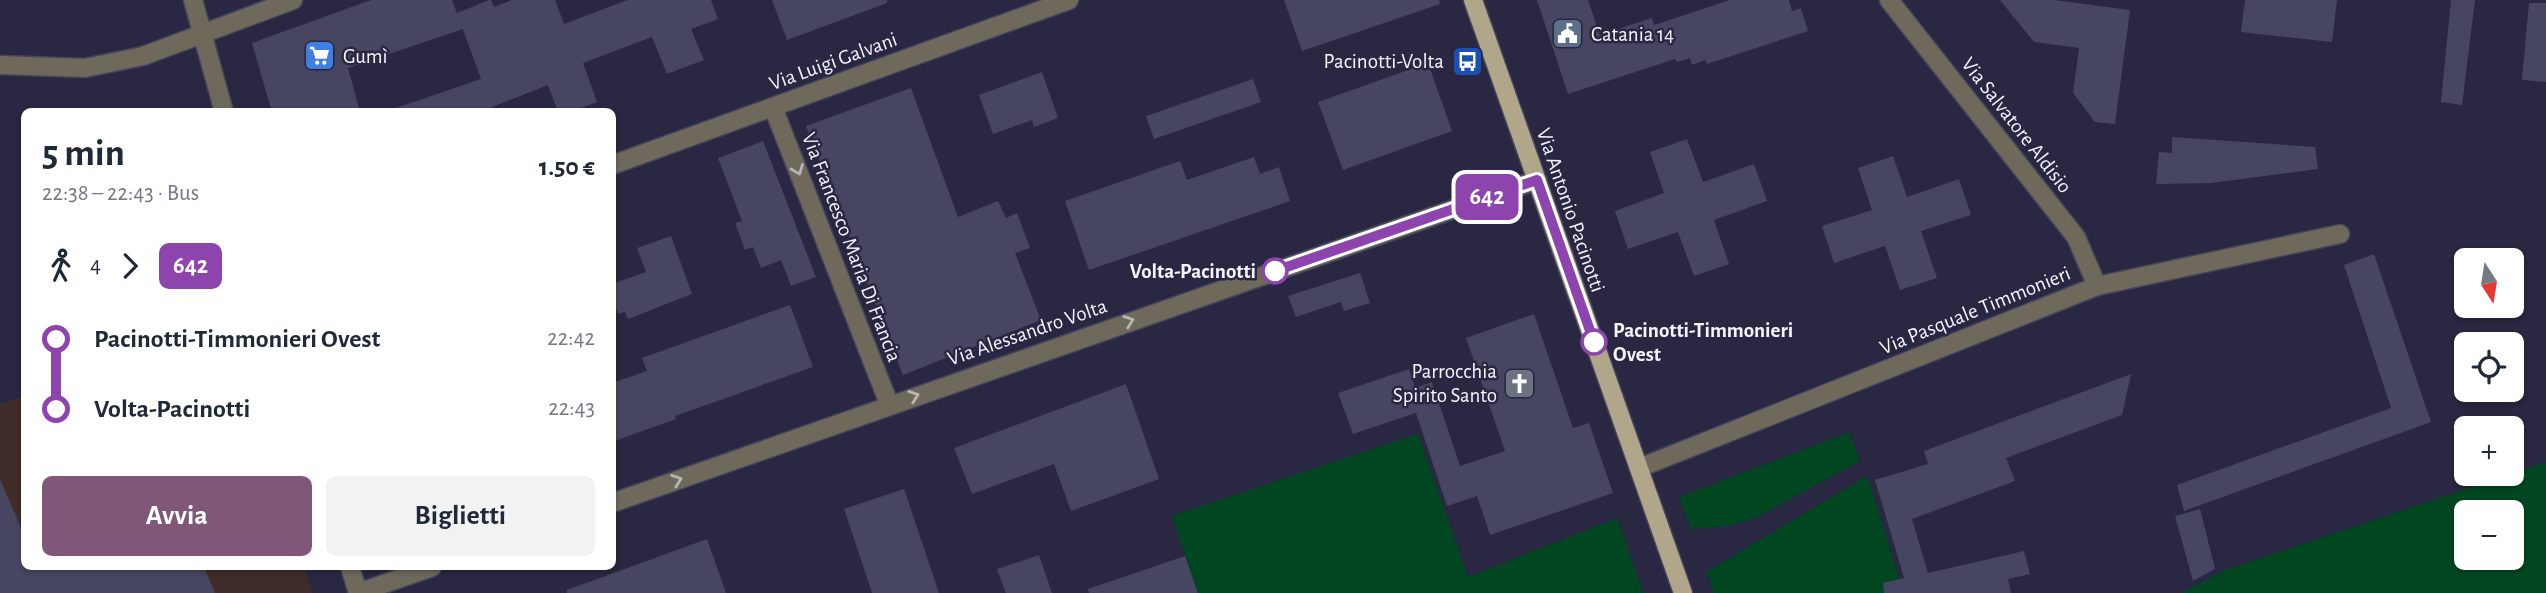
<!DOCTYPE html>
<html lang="it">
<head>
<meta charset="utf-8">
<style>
	:root { --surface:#fff; --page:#f2f2f3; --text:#1f2937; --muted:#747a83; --accent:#815779 }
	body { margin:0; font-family:"Alegreya Sans",sans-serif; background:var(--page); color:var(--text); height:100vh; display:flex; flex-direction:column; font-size:26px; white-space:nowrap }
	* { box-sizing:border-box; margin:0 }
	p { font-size:23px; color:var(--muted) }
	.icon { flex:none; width:38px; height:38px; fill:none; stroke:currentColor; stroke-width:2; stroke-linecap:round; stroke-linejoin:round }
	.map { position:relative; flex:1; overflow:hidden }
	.panel { position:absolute; left:21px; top:108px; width:595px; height:462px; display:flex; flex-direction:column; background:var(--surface); border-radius:10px; box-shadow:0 2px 5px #0004 }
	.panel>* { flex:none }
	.badge { padding:0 14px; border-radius:10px; font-size:24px; line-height:46px }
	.needle { width:46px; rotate:168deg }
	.controls { position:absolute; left:2454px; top:248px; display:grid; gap:14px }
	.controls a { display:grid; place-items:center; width:70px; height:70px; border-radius:10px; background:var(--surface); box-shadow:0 2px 5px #0004; font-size:35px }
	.map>.badge { position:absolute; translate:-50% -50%; box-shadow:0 0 0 4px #fff }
	.legs { display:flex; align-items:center; gap:10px; height:77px; padding:0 21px; font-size:23px }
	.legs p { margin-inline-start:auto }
	.overview { display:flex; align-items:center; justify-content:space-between; height:119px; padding:0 21px }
	h1 { font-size:38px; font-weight:700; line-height:52px }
	.button { display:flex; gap:14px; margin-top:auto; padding:14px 21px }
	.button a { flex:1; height:80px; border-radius:10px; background:var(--accent); color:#fff; font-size:28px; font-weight:700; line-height:80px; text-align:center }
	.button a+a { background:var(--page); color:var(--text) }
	ul { padding:0 21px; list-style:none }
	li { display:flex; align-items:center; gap:24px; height:70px; font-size:26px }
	li i { display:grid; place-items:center; width:10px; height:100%; margin:0 9px; background:currentColor }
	li i::after { content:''; width:18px; height:18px; margin:-9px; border:5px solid; border-radius:50%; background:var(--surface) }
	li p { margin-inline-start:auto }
	li:first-child i { background:linear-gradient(#0000 50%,currentColor 0) }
	li:last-child i { background:linear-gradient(currentColor 50%,#0000 0) }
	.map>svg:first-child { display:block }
	.education { fill:#402d29 }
	.green { fill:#004621; fill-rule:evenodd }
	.building { fill:#474662 }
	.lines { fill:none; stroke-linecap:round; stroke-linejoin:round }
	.minor-casing { stroke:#45445b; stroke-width:21 }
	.major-casing { stroke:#45445b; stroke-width:21 }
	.minor { stroke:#6e695b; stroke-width:18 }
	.major { stroke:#b0a68a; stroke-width:18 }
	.oneway { stroke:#b8b5b5 }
	.line-1-casing { stroke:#fff; stroke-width:16 }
	.line-1 { stroke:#8e44ad; stroke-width:10 }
	.stop-1-dot { fill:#fff; stroke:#8e44ad; stroke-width:3.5 }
	.labels { text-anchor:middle; stroke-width:5; stroke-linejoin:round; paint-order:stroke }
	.poi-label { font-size:21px; fill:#f4f4fe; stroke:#292741; text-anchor:start }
	.street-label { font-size:21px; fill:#f4f4fe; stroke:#292741 }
	.stop-label { font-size:21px; font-weight:bold; fill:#f4f4fe; stroke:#292741; text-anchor:end }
</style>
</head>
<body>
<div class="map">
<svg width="2546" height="593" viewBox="0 0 2546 593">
	<rect width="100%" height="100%" fill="#292741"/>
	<path class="education" d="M24 396V567H304L312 593H0V404Z"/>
	<g class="green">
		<path d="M1849 432 1860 461 1755 518 1728 526 1691 529 1679 497Z"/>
		<path d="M1418 434 1468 577 1617 518 1643 593H1198L1172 516Z"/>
		<path d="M2546 462V593H2181L2225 570ZM2466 513H2511V558H2466Z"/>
		<path d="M1867 476 1904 593H1714L1706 572Z"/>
	</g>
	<g class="building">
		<path d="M371 0H452L463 29 348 68 360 112H272L252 43Z"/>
		<path d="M489 0H491L494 7 512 0H555L564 24 627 0H711L718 19 691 29 704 60 667 74 652 37 583 63 597 102 570 112H558L548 85 492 107 493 112H396V108L481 79 457 13Z"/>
		<path d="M772 0H887V3L787 40Z"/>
		<path d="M1284 0H1439L1440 4 1302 51Z"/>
		<path d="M1537 0H1588L1600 35 1652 18 1654 25 1730 0H1789L1792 11 1801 8 1808 31 1707 64 1705 60 1692 65 1690 58 1677 62 1675 59 1568 94Z"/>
		<path d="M2000 0H2054L2130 10 2115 124 2095 122 2073 93 2079 48 2034 42Z"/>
		<path d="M2245 0H2337L2332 42 2241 32Z"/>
		<path d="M2451 0H2475L2462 105 2441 102Z"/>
		<path d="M2529 3H2546V82L2522 80Z"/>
		<path d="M1428 63 1452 131 1343 170 1318 102Z"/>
		<path d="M1042 72 1058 118 1034 127 1032 120 993 134 979 95Z"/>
		<path d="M1253 79 1261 102 1154 139 1146 116Z"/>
		<path d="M911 88 958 217 998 201 1006 218 1017 213 1030 248 1015 253 1041 320 903 375 806 126Z"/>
		<path d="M2172 137 2315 147 2318 169 2211 183 2156 184 2159 152 2172 153Z"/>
		<path d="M1687 139 1703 182 1754 164 1767 201 1714 220 1729 264 1694 276 1678 232 1628 249 1615 211 1664 193 1650 152Z"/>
		<path d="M763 141 816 277 791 286 781 260 761 268 753 247 745 250 735 223 742 221 718 158Z"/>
		<path d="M1893 156 1907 197 1959 179 1971 215 1921 231 1937 278 1900 290 1885 246 1834 263 1822 226 1872 210 1858 168Z"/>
		<path d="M1254 157 1260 174 1279 167 1290 201 1089 270 1065 201 1180 161 1187 180Z"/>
		<path d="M671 236 692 294 628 319 625 312 618 314 612 298V284L646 272 637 248Z"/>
		<path d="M2374 254 2431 422 2184 511 2177 485 2391 408 2344 265Z"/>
		<path d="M1360 273 1370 303 1344 311 1341 302 1296 317 1288 296Z"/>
		<path d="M790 305 813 367 675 416 676 419 612 442V383L647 371 642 358Z"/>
		<path d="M1534 314 1573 428 1589 423 1613 493 1490 535 1477 496 1447 506 1416 413 1353 434 1338 393 1409 369 1415 388 1432 382 1460 466 1505 451 1466 338Z"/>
		<path d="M2131 374 2122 415 2006 458 2015 481 1912 519 1928 573 2024 551 2030 574 2008 579 2011 593H1884L1883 583 1904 578 1875 480 1928 464 1924 451Z"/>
		<path d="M1126 384 1159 479 1071 511 1054 464 972 494 954 448Z"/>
		<path d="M0 479 24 535V567H204L215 593H0Z"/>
		<path d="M904 489 939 593H872L844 509Z"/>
		<path d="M2200 509 2215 569 2193 581 2175 516Z"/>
		<path d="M707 539 726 593H567V590Z"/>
		<path d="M1039 555 1052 593H1006L997 569Z"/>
		<path d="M1185 556 1198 593H1089L1088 589Z"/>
	</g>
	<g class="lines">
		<defs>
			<g id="minor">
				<path d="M193 0 224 112"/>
				<path d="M1889 0 2076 237 2097 286"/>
				<path d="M0 65 85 68 143 56 293 0"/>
				<path d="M773 107 889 404"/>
				<path d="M612 165 1069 0"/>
				<path d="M1639 468 2097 286 2340 234"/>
				<path d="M612 503 1537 180"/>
				<path d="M350 567 358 593 432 567"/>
			</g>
			<path id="major" d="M1473 0 1683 593"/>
		</defs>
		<use href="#minor" class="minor-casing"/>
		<use href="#major" class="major-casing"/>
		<use href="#minor" class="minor"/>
		<use href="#major" class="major"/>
	</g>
	<defs><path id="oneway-chevron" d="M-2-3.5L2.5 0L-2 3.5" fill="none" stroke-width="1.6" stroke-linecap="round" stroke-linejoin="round" transform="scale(1.75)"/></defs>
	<g class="oneway">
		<use href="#oneway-chevron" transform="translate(798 170) rotate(69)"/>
		<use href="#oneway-chevron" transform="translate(1129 321) rotate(-19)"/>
		<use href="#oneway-chevron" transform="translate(914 396) rotate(-19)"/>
		<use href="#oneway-chevron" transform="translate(677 480) rotate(-20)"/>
	</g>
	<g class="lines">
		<defs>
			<path id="line-1" d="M1275 271 1537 180 1594 342"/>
		</defs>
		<use href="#line-1" class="line-1-casing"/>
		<use href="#line-1" class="line-1"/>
	</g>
	<defs>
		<symbol id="civic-square" viewBox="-11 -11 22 22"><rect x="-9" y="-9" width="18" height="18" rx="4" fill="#5c6f8a" stroke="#292741"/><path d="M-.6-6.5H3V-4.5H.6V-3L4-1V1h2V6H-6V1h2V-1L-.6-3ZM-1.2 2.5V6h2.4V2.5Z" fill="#fff"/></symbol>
		<symbol id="supermarket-square" viewBox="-11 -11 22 22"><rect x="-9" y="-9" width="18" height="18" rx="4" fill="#3f7fe0" stroke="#292741"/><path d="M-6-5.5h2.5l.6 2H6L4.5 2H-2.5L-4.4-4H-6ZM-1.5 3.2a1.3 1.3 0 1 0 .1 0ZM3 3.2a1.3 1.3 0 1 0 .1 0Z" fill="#fff"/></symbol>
		<symbol id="bus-square" viewBox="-11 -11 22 22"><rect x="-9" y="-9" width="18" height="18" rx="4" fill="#1a4fb4" stroke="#292741"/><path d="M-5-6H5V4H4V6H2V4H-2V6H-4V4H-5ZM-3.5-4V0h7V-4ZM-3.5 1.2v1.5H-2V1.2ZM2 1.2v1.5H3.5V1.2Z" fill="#fff"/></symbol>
		<symbol id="church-square" viewBox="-11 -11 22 22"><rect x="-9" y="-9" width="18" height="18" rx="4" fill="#6b7280" stroke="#292741"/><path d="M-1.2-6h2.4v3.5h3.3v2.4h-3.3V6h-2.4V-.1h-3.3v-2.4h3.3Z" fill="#fff"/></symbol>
	</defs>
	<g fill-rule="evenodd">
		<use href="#civic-square" x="1550" y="16" width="35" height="35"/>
		<use href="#supermarket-square" x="302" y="38" width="35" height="35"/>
		<use href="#bus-square" x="1450" y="44" width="35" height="35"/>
		<use href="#church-square" x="1502" y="366" width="35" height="35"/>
	</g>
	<g class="stop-1-dot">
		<circle cx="1275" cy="271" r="12"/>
		<circle cx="1594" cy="342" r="12"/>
	</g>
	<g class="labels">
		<g class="poi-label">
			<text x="1591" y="41">Catania 14</text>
			<text x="343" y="63">Gumì</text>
			<text x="1444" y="68" text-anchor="end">Pacinotti-Volta</text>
			<text x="1497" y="378" text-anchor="end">Parrocchia<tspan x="1497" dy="24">Spirito Santo</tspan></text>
		</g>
		<g class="street-label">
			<text transform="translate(833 61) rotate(-20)" y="7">Via Luigi Galvani</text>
			<text transform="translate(2017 125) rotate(52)" y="7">Via Salvatore Aldisio</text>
			<text transform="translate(1571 210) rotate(71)" y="7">Via Antonio Pacinotti</text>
			<text transform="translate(852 247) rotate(69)" y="7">Via Francesco Maria Di Francia</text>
			<text transform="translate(1975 310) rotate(-22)" y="7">Via Pasquale Timmonieri</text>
			<text transform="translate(1027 332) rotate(-19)" y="7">Via Alessandro Volta</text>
		</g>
		<g class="stop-label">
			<text x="1256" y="278">Volta-Pacinotti</text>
			<text x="1613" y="337" text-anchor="start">Pacinotti-Timmonieri<tspan x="1613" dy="24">Ovest</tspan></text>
		</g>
	</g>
</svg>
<div class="controls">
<a><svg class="needle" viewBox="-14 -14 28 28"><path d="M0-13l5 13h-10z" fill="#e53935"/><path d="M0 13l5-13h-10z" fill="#747a83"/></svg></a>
<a><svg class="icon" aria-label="locate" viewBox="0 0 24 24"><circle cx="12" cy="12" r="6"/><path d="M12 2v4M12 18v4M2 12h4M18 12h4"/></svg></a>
<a>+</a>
<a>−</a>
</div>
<b class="badge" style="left:1487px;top:197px;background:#8e44ad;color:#fff">642</b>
<section class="panel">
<div class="overview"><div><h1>5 min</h1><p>22:38 – 22:43 · Bus</p></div><b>1.50 €</b></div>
<div class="legs"><svg class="icon" aria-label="walk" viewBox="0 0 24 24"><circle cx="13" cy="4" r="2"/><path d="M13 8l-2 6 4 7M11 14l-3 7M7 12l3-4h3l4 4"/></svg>4<svg class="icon" aria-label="forward" viewBox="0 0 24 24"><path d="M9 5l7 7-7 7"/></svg><b class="badge" style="background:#8e44ad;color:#fff">642</b></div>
<ul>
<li><i style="color:#8e44ad"></i><b>Pacinotti-Timmonieri Ovest</b><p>22:42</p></li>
<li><i style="color:#8e44ad"></i><b>Volta-Pacinotti</b><p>22:43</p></li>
</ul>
<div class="button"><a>Avvia</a><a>Biglietti</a></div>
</section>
</div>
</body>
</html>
